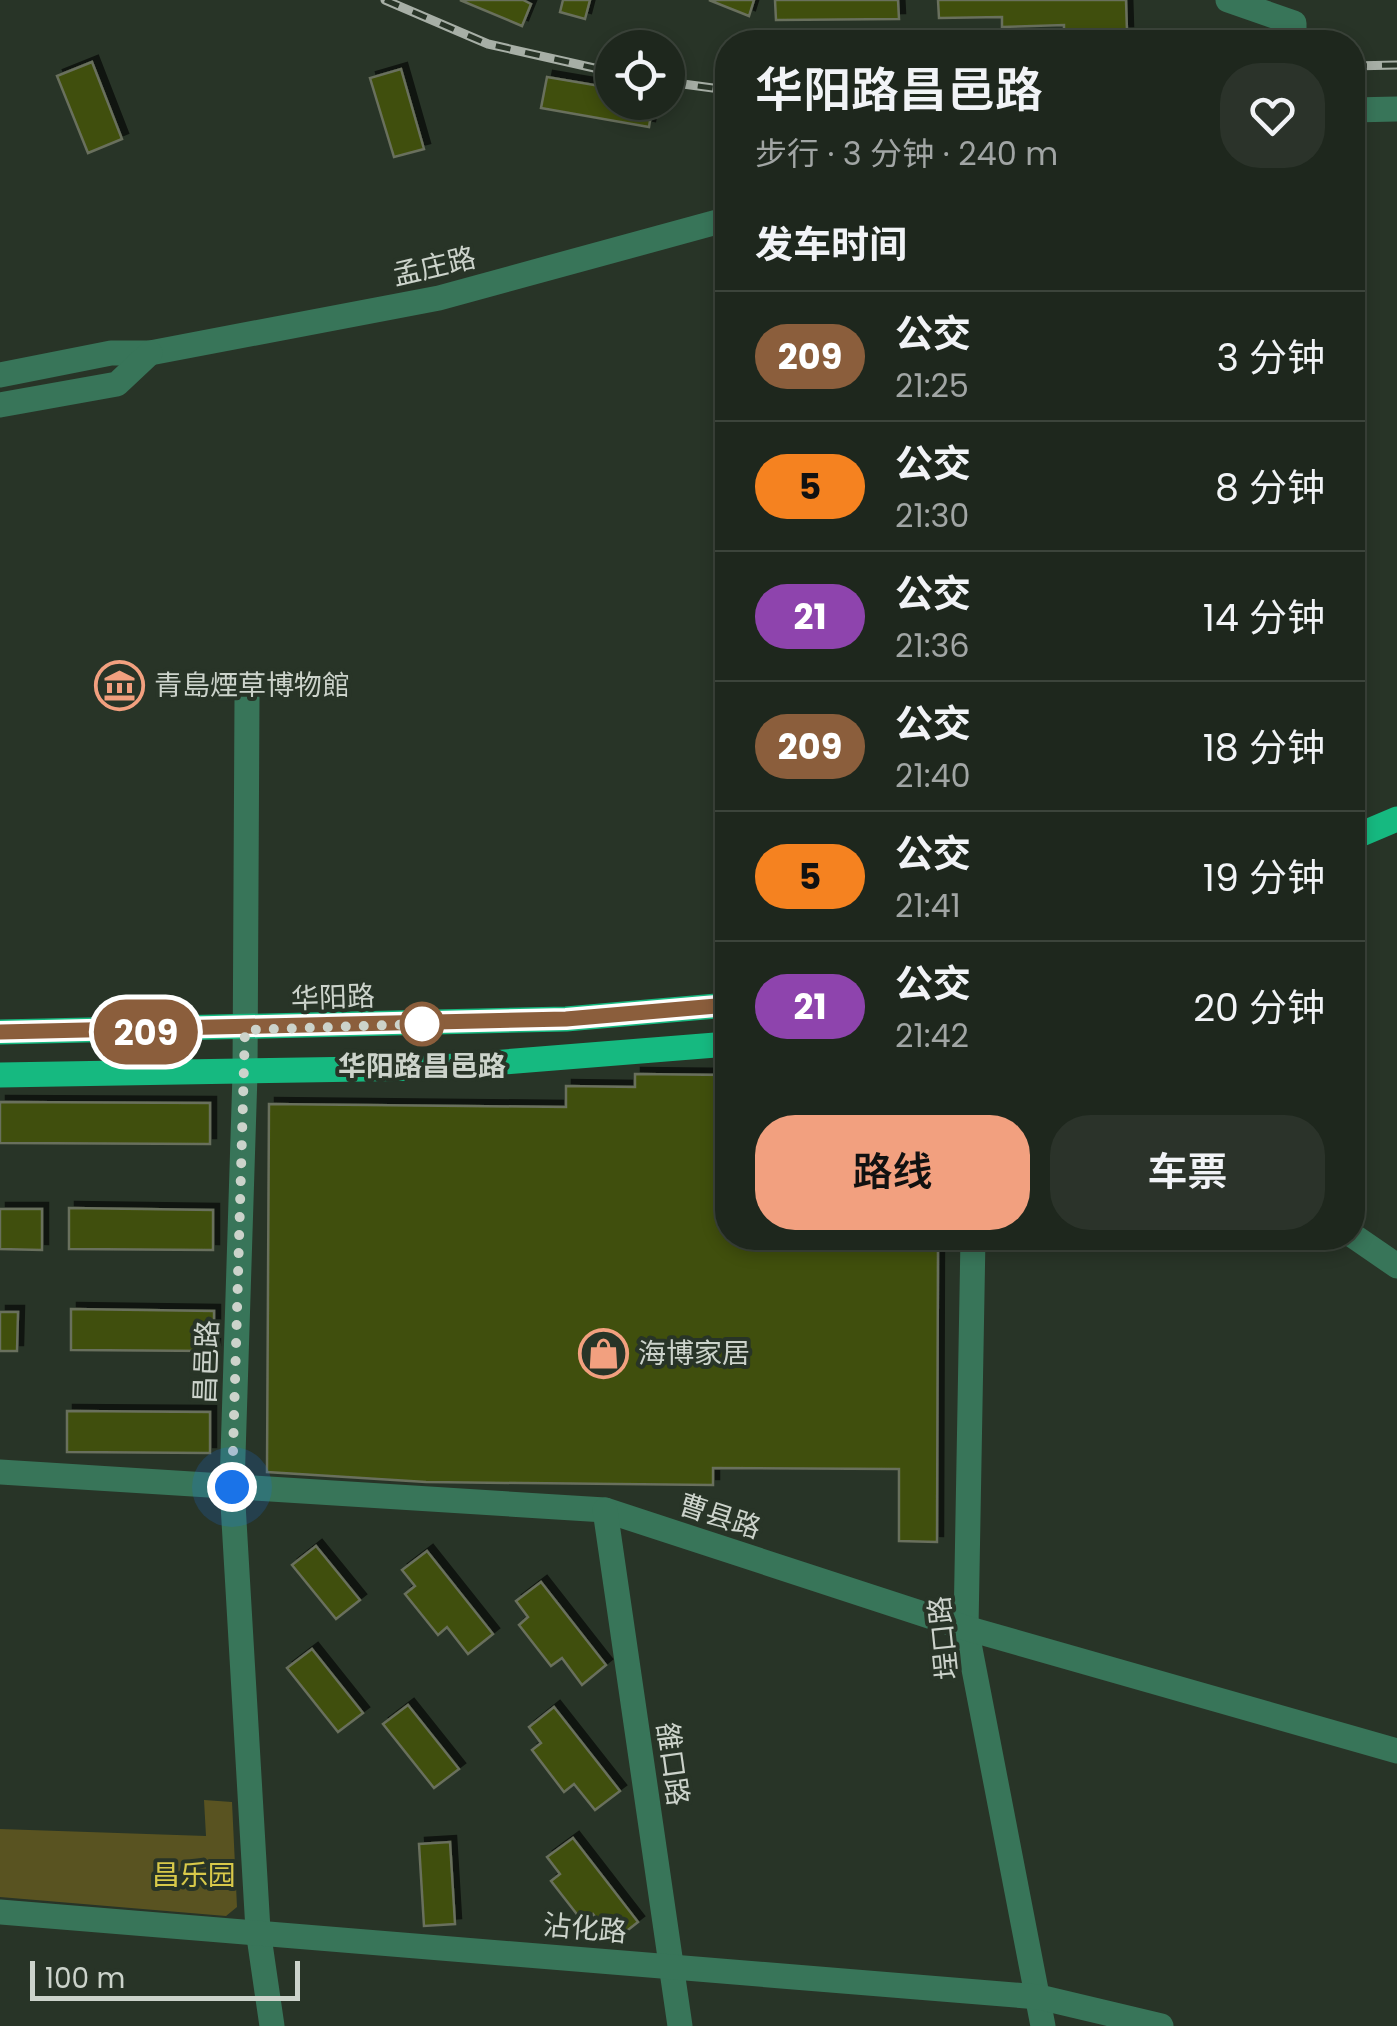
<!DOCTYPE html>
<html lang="zh">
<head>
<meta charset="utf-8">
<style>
	:root { --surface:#1e271d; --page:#2b332a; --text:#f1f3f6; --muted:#a1a5a4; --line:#3c443b; --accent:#f2a07f }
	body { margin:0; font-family:Poppins,"Noto Sans SC",sans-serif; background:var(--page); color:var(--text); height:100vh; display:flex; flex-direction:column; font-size:38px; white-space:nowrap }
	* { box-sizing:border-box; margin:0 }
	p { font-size:32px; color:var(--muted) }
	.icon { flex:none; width:55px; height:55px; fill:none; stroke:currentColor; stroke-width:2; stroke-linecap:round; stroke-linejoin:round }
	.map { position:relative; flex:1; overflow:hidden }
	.panel { position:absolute; left:715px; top:30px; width:650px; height:1220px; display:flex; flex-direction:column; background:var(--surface); border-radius:40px; box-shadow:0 5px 15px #0003,0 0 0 2px var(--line) }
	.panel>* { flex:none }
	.badge { padding:0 20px; border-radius:32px; font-size:35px; line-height:65px }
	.tools { position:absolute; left:595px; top:30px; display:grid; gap:20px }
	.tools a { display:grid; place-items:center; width:90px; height:90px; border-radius:50%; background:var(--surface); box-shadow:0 5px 15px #0003,0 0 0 2px var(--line); font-size:50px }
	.scale { position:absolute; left:30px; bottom:25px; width:270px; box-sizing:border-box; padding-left:10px; border:5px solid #ccd3cb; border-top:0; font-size:28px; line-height:35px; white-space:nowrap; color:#ccd3cb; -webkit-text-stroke:8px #283427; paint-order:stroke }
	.you { position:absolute; width:50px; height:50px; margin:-25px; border:8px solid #fff; border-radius:50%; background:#1a73e8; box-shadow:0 0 0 15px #1a73e833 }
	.map>.badge { position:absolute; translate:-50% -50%; box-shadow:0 0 0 5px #fff }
	h2 { padding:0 40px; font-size:38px; line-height:90px }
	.round { display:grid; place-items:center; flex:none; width:105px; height:105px; border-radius:40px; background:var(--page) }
	.summary { display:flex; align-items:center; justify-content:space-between; height:170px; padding:0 40px }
	h1 { font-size:48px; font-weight:600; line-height:75px }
	.primary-button { display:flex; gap:20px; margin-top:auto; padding:20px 40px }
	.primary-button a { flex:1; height:115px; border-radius:40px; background:var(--accent); color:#111; font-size:40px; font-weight:600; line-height:115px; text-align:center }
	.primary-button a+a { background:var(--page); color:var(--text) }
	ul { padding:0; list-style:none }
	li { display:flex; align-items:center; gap:30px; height:130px; padding:0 40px; border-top:2px solid var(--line) }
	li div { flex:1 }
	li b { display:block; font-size:38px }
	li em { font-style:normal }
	li .badge { min-width:110px; font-weight:700; text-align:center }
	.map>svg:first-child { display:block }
	.green { fill:#595321 }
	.building { fill:#405009; stroke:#696f5d; stroke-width:2.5; filter:url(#shadow) }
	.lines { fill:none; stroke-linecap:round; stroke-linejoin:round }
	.minor { stroke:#387559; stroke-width:25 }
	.major { stroke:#16b980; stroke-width:25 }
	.rail-casing { stroke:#a7afa6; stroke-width:9 }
	.rail { stroke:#283427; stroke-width:5; stroke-dasharray:15; stroke-linecap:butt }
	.line-casing { stroke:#fff; stroke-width:22 }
	.line { stroke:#8b5e3c; stroke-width:15 }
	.walk { stroke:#ccd3cb; stroke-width:10; stroke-dasharray:0 18 }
	.stop-dot { fill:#fff; stroke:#8b5e3c; stroke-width:5 }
	.labels { text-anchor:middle; stroke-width:8; stroke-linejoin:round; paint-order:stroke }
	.street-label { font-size:28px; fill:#ccd3cb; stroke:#283427 }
	.poi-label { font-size:28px; fill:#ccd3cb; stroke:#283427; text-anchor:start }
	.stop-label { font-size:28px; font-weight:bold; fill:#ccd3cb; stroke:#283427 }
	.park-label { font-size:28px; fill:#d8c94a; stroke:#283427 }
</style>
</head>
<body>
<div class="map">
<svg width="1397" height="2026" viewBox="0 0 1397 2026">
	<defs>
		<filter id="shadow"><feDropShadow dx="6" dy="-6" stdDeviation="0" flood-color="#0009"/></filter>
	</defs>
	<rect width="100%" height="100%" fill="#283427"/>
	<path class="green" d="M204 1800 232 1802 237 1907 226 1916 0 1897V1829L206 1836Z"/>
	<g class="building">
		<path d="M460 0H523L531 4 522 26Z"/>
		<path d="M563 0H590L585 19 560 12Z"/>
		<path d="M709 0H754L749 16Z"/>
		<path d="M775 0H898L899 19 776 20Z"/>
		<path d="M938 0H1126L1127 32 1064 33V25L1002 27V17L939 18Z"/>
		<path d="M92 62 122 139 88 153 57 76Z"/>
		<path d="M401 69 424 149 394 157 370 78Z"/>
		<path d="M547 77 612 88V102H653L649 127 541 108Z"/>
		<path d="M635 1074 728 1075V1238H938L937 1542 899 1541V1469L713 1468V1485L426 1482 267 1472 269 1104 566 1107V1086L635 1087Z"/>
		<path d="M0 1102 210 1103V1144L0 1143Z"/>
		<path d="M69 1208 213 1210V1250L69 1249Z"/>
		<path d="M0 1209H42V1250L0 1249Z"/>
		<path d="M71 1309 214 1311V1351L71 1350Z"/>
		<path d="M0 1312H18L17 1351H0Z"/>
		<path d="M67 1411 210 1412V1453L67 1452Z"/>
		<path d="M316 1546 360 1600 336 1619 292 1565Z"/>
		<path d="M427 1551 493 1634 468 1654 447 1627 438 1635 405 1594 415 1586 402 1570Z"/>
		<path d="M541 1582 606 1665 582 1685 562 1658 551 1666 519 1625 528 1617 516 1601Z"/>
		<path d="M312 1649 363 1713 338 1732 287 1668Z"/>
		<path d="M408 1705 459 1769 434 1788 383 1724Z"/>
		<path d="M554 1707 620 1791 595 1810 574 1784 564 1792 532 1750 541 1743 529 1727Z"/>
		<path d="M573 1838 638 1922 614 1941 593 1914 583 1922 551 1881 560 1874 547 1857Z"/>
		<path d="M450 1842 455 1924 424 1926 419 1844Z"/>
	</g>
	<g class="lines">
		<g class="minor">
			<path d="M1228 0 1294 23V42"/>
			<path d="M1352 110 1397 109"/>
			<path d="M0 375 111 353H150L439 298 728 219"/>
			<path d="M0 405 117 384 150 353"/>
			<path d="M247 698 245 1074 232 1487 258 1930 272 2026"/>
			<path d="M1352 1235 1397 1266"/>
			<path d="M973 1238 966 1628 1043 2026"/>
			<path d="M0 1472 605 1510 966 1628 1397 1751"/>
			<path d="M605 1510 680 2026"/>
			<path d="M0 1912 1039 1997 1161 2026"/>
		</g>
		<g class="major">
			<path d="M1352 838 1397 819"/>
			<path d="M0 1032 566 1019 728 1005"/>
			<path d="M0 1075 429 1068 728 1044"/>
		</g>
		<defs>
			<g id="rail">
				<path d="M385 0 488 44 612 72"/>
				<path d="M1352 66 1397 65"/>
				<path d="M668 82 728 90"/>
			</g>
		</defs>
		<use href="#rail" class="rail-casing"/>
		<use href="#rail" class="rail"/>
	</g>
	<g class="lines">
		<defs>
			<path id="line" d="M0 1032 566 1019 728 1005"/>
		</defs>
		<use href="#line" class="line-casing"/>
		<use href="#line" class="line"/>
		<path class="walk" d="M232 1487 245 1030 422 1024"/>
	</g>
	<defs>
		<symbol id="museum-ring" viewBox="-11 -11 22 22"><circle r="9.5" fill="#283427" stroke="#f2a07f" stroke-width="1.5"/><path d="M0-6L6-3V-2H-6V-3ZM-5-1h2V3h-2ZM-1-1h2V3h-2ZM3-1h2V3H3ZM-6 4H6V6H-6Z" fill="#f2a07f"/></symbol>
		<symbol id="shop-ring" viewBox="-11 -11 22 22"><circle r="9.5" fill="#283427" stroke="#f2a07f" stroke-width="1.5"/><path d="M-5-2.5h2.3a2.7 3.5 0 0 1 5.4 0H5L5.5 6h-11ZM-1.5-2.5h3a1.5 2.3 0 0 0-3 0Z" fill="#f2a07f"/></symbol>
	</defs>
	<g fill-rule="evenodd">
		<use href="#museum-ring" x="92" y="658" width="55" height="55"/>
		<use href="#shop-ring" x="576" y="1326" width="55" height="55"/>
	</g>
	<circle class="stop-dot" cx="422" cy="1024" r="20"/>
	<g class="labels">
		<g class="street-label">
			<text transform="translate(434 266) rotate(-13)" y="10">孟庄路</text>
			<text transform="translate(333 997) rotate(-2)" y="10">华阳路</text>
			<text transform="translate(206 1362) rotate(-88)" y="10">昌邑路</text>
			<text transform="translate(720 1516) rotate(18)" y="10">曹县路</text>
			<text transform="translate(943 1638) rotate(-96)" y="10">埕口路</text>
			<text transform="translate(673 1764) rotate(82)" y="10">雒口路</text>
			<text transform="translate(585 1928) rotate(5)" y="10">沾化路</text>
		</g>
		<g class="poi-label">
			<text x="154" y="695">青島煙草博物館</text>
			<text x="638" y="1363">海博家居</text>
		</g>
		<g class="stop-label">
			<text x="422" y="1076">华阳路昌邑路</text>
		</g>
		<g class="park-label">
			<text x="194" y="1885">昌乐园</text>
		</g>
	</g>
</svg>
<div class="tools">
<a><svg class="icon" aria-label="locate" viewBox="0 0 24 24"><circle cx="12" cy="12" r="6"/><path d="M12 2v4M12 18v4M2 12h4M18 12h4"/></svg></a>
</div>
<div class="scale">100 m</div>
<div class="you" style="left:232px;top:1487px"></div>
<b class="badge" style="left:146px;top:1032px;background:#8b5e3c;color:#fff">209</b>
<section class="panel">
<div class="summary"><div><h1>华阳路昌邑路</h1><p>步行 · 3 分钟 · 240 m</p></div><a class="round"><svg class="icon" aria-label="heart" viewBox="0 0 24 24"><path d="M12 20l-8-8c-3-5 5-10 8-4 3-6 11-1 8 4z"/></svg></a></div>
<h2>发车时间</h2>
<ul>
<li><span class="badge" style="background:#8b5e3c;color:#fff">209</span><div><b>公交</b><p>21:25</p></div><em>3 分钟</em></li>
<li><span class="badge" style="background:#f58220;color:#111">5</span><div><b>公交</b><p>21:30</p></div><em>8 分钟</em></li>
<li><span class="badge" style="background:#8e44ad;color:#fff">21</span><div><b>公交</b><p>21:36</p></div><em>14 分钟</em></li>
<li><span class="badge" style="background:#8b5e3c;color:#fff">209</span><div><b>公交</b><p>21:40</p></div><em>18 分钟</em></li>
<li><span class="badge" style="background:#f58220;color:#111">5</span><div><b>公交</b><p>21:41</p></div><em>19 分钟</em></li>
<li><span class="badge" style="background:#8e44ad;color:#fff">21</span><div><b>公交</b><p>21:42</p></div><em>20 分钟</em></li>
</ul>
<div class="primary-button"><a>路线</a><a>车票</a></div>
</section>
</div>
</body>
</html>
